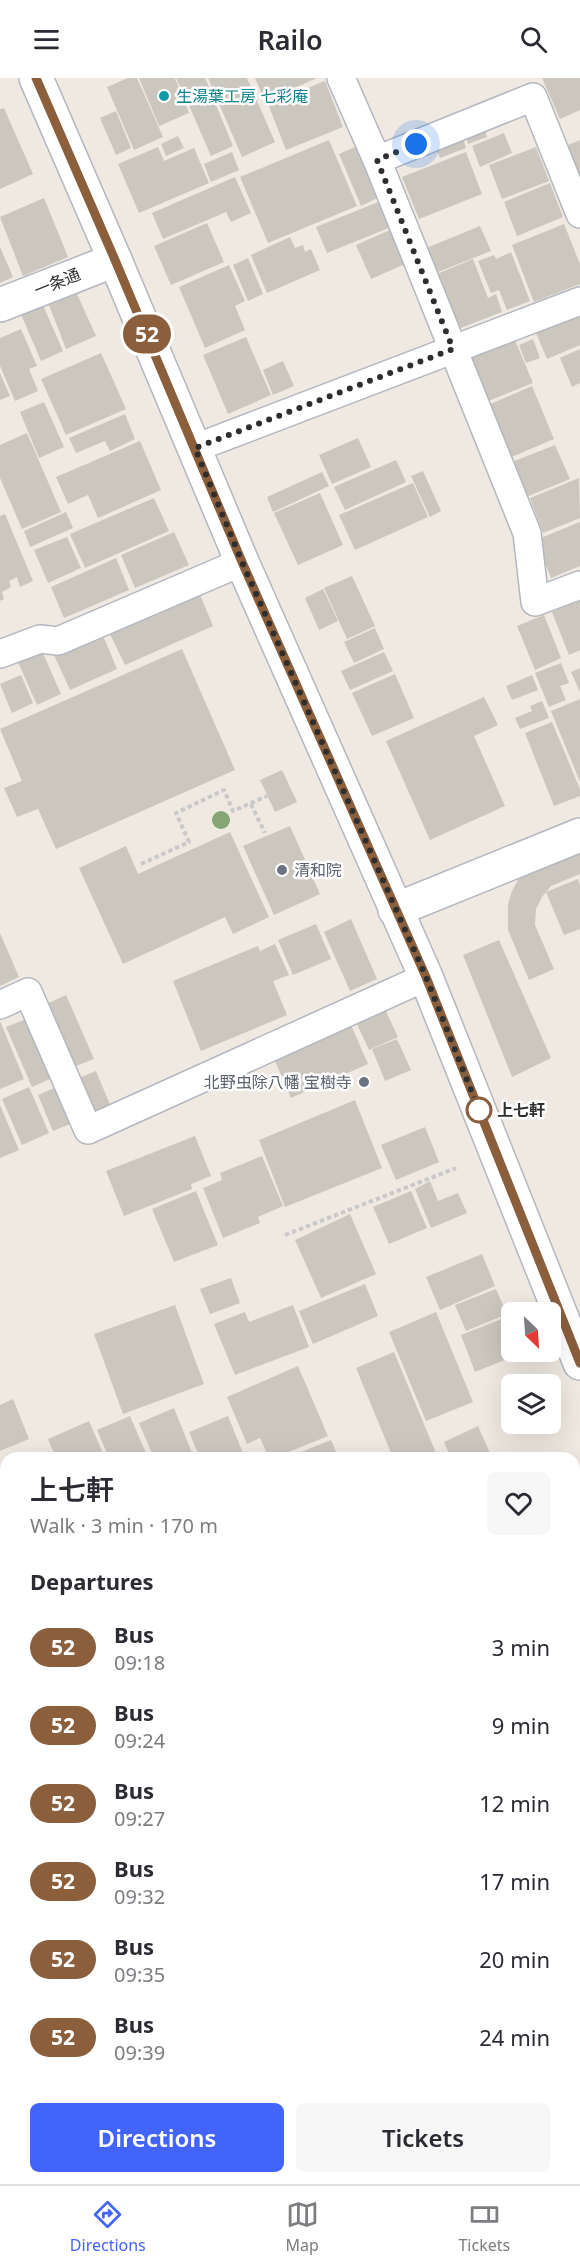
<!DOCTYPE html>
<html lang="en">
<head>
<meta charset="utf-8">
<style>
	:root { --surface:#fff; --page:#f7f7f7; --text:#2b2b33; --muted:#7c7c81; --line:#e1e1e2; --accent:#4264fb }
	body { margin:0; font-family:"Noto Sans","Noto Sans JP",sans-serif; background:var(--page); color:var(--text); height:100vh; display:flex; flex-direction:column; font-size:22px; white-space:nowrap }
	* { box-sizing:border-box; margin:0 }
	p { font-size:20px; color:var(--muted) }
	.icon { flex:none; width:33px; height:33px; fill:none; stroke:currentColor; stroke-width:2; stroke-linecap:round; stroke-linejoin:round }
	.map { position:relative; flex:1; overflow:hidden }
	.drawer { position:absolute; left:0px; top:1374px; width:580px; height:732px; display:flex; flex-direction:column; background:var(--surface); border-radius:18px 18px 0 0; box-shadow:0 6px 24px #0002 }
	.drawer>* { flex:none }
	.badge { padding:0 12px; border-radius:20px; font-size:21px; line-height:39px }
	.needle { width:39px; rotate:155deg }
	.controls { position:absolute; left:501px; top:1224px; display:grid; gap:12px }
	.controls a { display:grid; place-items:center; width:60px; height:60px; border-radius:9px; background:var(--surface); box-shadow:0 6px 24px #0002; font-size:30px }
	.you { position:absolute; width:30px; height:30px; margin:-15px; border:4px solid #fff; border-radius:50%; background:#1a73e8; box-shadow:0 0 0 9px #1a73e833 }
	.map>.badge { position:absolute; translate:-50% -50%; box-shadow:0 0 0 3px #fff }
	h2 { padding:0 30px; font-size:22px; line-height:54px }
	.round { display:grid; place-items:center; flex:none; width:63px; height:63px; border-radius:9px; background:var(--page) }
	.headline { display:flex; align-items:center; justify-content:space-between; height:102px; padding:0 30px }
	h1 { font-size:28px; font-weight:600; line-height:45px }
	.button { display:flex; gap:12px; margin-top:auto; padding:12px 30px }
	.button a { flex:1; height:69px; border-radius:9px; background:var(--accent); color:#fff; font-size:24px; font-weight:600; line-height:69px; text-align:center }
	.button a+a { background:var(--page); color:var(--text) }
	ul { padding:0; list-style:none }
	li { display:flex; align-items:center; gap:18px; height:78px; padding:0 30px }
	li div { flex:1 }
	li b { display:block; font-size:22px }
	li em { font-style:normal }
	li .badge { min-width:66px; font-weight:700; text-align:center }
	header { display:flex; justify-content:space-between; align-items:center; height:78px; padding:0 30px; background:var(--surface); font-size:27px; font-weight:600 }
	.menu { display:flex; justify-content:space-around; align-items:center; height:84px; border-top:2px solid var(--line); background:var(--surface); font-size:16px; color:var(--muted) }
	.menu a { display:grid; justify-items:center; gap:3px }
	.menu .selected { color:var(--accent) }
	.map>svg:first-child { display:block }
	.building { fill:#cbc7bf }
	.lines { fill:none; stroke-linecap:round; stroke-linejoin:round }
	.lane-casing { stroke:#b4b7c1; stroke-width:30 }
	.street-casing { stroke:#b4b7c1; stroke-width:36 }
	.secondary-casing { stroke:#b4b7c1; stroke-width:36 }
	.path { stroke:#c9c9c9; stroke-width:4; stroke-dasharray:4.5 3; stroke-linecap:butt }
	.lane { stroke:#fff; stroke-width:27 }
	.street { stroke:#fff; stroke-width:33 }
	.secondary { stroke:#fff; stroke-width:33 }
	.tree { fill:#84a574 }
	.line-casing { stroke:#fff; stroke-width:14 }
	.line { stroke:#8b5e3c; stroke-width:9 }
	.walk { stroke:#2e2e2e; stroke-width:6; stroke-dasharray:0 10.8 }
	.culture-dot { fill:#0f9aa8; stroke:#fff; stroke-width:2 }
	.worship-dot { fill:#6b7280; stroke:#fff; stroke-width:2 }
	.stop-dot { fill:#fff; stroke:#8b5e3c; stroke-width:3 }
	.labels { text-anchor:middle; stroke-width:5; stroke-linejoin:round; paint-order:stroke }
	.culture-label { font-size:16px; fill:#0d838f; stroke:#fff; text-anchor:start }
	.street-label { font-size:16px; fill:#2e2e2e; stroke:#fff }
	.worship-label { font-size:16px; fill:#5b616d; stroke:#fff; text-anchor:start }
	.stop-label { font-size:16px; font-weight:bold; fill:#2e2e2e; stroke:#fff; text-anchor:start }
</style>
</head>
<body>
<header><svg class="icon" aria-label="menu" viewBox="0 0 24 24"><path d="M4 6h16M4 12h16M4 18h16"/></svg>Railo<svg class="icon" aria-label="search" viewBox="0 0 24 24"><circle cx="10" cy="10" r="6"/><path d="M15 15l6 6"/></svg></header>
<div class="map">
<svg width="580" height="2106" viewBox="0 0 580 2106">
	<rect width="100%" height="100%" fill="#efe9e1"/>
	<g class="building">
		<path d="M128 0H137L163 59 134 72 107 9Z"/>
		<path d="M139 0H175L189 35 159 48Z"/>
		<path d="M176 0H205L210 11 186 21Z"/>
		<path d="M208 0H247L275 64 242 79Z"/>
		<path d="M255 0H317L265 23Z"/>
		<path d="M542 0H580V32L560 41Z"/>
		<path d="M325 3 343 49 286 72 268 26Z"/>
		<path d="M211 15 233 68 211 78 188 25Z"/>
		<path d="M4 30 33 96 0 111V31Z"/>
		<path d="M116 33 131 70 116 77 100 40Z"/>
		<path d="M483 47 487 59 468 66 465 55Z"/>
		<path d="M461 54 466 70 440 80 433 65Z"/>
		<path d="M504 55 512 75 480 89 472 68Z"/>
		<path d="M178 58 184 70 166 78 161 66Z"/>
		<path d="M329 62 357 128 268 165 240 99Z"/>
		<path d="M580 62V105L556 72Z"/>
		<path d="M158 69 164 83 194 70 209 105 139 135 118 86Z"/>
		<path d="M355 69 379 119 361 128 339 76Z"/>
		<path d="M536 69 549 103 502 121 489 87Z"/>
		<path d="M232 74 239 92 211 104 204 86Z"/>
		<path d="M466 74 482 116 419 141 402 99Z"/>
		<path d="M235 99 251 135 231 144 226 134 163 161 152 135Z"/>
		<path d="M550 105 563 139 517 158 504 124Z"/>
		<path d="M44 120 68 179 23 198 0 139Z"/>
		<path d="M381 123 391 149 327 175 316 149Z"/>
		<path d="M207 145 224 184 171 207 154 168Z"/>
		<path d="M564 146 580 186V206L534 224 512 167Z"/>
		<path d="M480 148 491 173 433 196 424 171Z"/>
		<path d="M390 152 405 186 371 201 356 167Z"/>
		<path d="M290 159 295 170 303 167 305 174 311 171 320 192 267 215 251 177Z"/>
		<path d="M0 169 13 199 0 205Z"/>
		<path d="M511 174 530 223 507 232 499 212 491 215 478 183 494 177 496 181Z"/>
		<path d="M248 180 263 216 248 223 233 187Z"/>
		<path d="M473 181 488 220 496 216 502 234 453 253 432 198Z"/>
		<path d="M229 187 245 223 235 228 245 252 205 270 179 209Z"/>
		<path d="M77 216 96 258 66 271 49 227Z"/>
		<path d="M42 225 63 273 41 283 20 234Z"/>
		<path d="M580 226V267L547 281 532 245Z"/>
		<path d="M21 251 37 288 29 291 38 313 15 323 0 288V260Z"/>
		<path d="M512 255 533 305 486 324 465 274Z"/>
		<path d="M246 259 271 317 228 336 203 277Z"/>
		<path d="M533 261 540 280 526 285 519 267Z"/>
		<path d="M580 271V305L572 309 560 280Z"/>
		<path d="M101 275 126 331 66 357 41 301Z"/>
		<path d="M283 283 294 308 273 317 263 292Z"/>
		<path d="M0 295 10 318 0 322Z"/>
		<path d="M532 308 554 361 507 381 486 328Z"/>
		<path d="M44 324 64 369 39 380 20 334Z"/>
		<path d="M125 336 135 361 110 373 105 363 76 375 69 360Z"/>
		<path d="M27 355 61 434 22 451 0 400V367Z"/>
		<path d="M358 360 371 389 332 406 319 377Z"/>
		<path d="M140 363 161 412 98 440 88 417 68 426 56 399Z"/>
		<path d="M555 367 570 401 526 419 512 384Z"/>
		<path d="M396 382 406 404 345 432 334 409Z"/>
		<path d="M423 393 441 433 430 439 411 398Z"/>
		<path d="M322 394 329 408 273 434 267 419Z"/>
		<path d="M579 400 580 440 543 455 530 420Z"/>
		<path d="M413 405 428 439 355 472 339 437Z"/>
		<path d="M320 415 343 467 298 487 274 435Z"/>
		<path d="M154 420 169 453 85 490 70 456Z"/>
		<path d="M66 434 73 450 30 469 24 453Z"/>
		<path d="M5 436 33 503 20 509 17 499 9 503 11 509 2 514 4 521 0 523V438Z"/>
		<path d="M580 444V488L551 500 536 462Z"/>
		<path d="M174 454 189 487 135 510 121 477Z"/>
		<path d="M67 459 81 490 48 505 34 472Z"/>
		<path d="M116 480 129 512 64 540 51 509Z"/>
		<path d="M352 498 375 548 347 561 324 510Z"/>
		<path d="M323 511 338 543 319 552 305 520Z"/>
		<path d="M198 512 213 548 125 587 108 552Z"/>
		<path d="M580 522V572L569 577 552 534Z"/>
		<path d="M544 537 561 580 535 592 517 548Z"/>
		<path d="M375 550 384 571 354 585 344 564Z"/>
		<path d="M102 555 117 591 70 612 54 577Z"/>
		<path d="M182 571 235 692 56 771 38 731 17 739 4 710 22 703 0 651Z"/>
		<path d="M42 573 61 616 37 627 18 584Z"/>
		<path d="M384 574 393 593 350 612 341 593Z"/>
		<path d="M561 585 569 605 560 608 566 622 549 629 535 595Z"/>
		<path d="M580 590V614L571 594Z"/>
		<path d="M395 596 414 640 372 658 352 615Z"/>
		<path d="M21 597 33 625 12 635 0 606Z"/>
		<path d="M532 597 538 612 512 622 506 608Z"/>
		<path d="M484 619 498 647 474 658 505 728 430 762 386 663Z"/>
		<path d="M580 621V704L551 633Z"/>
		<path d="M542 623 549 640 520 651 515 640 532 633 530 628Z"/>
		<path d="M552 644 580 711V718L554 728 525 655Z"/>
		<path d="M282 692 297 724 275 734 260 702Z"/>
		<path d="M290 748 320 816 274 837 243 768Z"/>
		<path d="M230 754 269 839 233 856 225 839 123 886 79 790 126 768 138 796Z"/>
		<path d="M580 765V796L551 808 542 819 536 831 535 847 554 891 529 902 508 852V826L512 813 520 798Z"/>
		<path d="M578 801 580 807V851L564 857 546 814Z"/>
		<path d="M351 841 377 901 350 913 324 854Z"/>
		<path d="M316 846 331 881 293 897 278 862Z"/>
		<path d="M0 855 19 899 0 908Z"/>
		<path d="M499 862 551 980 512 999 463 877Z"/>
		<path d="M275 866 289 897 273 903 287 937 201 973 173 903 258 868 260 873Z"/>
		<path d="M66 917 94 981 65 992 38 930Z"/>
		<path d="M385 931 398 959 369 972 356 944Z"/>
		<path d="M34 938 59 997 32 1009 6 949Z"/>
		<path d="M0 943 24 1001 0 1011Z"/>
		<path d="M351 947 368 986 291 1020 274 981Z"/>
		<path d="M397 961 411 992 385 1003 372 971Z"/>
		<path d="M96 993 111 1029 89 1038 74 1002Z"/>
		<path d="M64 1006 80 1042 53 1053 38 1017Z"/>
		<path d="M29 1009 49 1055 22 1067 2 1021Z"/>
		<path d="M355 1022 382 1090 285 1129 259 1062Z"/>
		<path d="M0 1027 19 1072 0 1080Z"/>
		<path d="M425 1049 439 1084 396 1102 381 1067Z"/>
		<path d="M195 1058 211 1098 191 1106 192 1111 124 1138 106 1093Z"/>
		<path d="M262 1078 283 1128 258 1139 260 1145 223 1160 203 1110 222 1102 220 1095Z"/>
		<path d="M430 1103 438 1123 458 1115 467 1135 431 1150 415 1111Z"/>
		<path d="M196 1113 218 1167 174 1184 152 1131Z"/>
		<path d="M411 1113 427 1150 389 1166 373 1129Z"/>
		<path d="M350 1136 376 1196 321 1220 295 1162Z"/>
		<path d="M482 1176 495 1208 440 1232 426 1199Z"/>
		<path d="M231 1200 240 1225 210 1236 200 1211Z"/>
		<path d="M365 1206 378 1238 313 1266 299 1233Z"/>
		<path d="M496 1211 507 1236 466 1253 455 1227Z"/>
		<path d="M175 1227 204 1306 123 1336 94 1256Z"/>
		<path d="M293 1227 309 1269 235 1297 214 1246 245 1234 249 1244Z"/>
		<path d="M436 1234 473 1324 426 1343 389 1254Z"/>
		<path d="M509 1238 512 1244V1274H524L475 1294 461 1257Z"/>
		<path d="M394 1274 438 1380H393L356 1290Z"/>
		<path d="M298 1288 328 1358 274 1380H269L260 1360 247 1366 227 1319Z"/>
		<path d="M13 1321 29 1361 0 1373V1327Z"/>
		<path d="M174 1330 194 1380H154L139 1345Z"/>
		<path d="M130 1338 148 1380H109L97 1352Z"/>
		<path d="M228 1338 245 1380H200L189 1354Z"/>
		<path d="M89 1343 105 1380H56L48 1361Z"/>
		<path d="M478 1348 492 1380H451L444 1364Z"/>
		<path d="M331 1362 339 1380H286Z"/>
		<path d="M6 1407V1479L0 1465V1410Z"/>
		<path d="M580 1451V1493L574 1495V1454Z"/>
		<path d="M580 1505V1532L574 1534V1508Z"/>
		<path d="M580 1537V1585L574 1588V1539Z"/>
		<path d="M0 1551 6 1567V1601L0 1604Z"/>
		<path d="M579 1680 580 1732 574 1735V1683Z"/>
		<path d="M6 1699V1736L0 1723V1702Z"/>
		<path d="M0 1730 6 1743V1757L0 1760Z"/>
		<path d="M6 1760V1828L0 1831V1763Z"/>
		<path d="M574 1767 580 1779V1837L574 1839Z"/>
		<path d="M580 1916V1968L574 1956V1918Z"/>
		<path d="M0 1924 6 1937V1979L0 1982Z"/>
		<path d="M577 1978 580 1985V2023L574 2026V1979Z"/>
		<path d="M6 2032V2100H52L55 2106H7L0 2090V2035Z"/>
		<path d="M580 2041V2067L574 2055V2044Z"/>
		<path d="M574 2063 580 2074V2106H332L329 2100H574Z"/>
		<path d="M55 2100H83L84 2103 78 2106H58Z"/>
		<path d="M200 2100H260L263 2106H200L198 2101Z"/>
		<path d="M267 2100H321L324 2106H270Z"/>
	</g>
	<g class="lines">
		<defs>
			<g id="lane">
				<path d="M341 0 377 82 527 455 535 524 580 507"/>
				<path d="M377 82 533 19 580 136"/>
				<path d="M195 370 580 223"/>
				<path d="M0 576 40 561 58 563 242 484"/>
				<path d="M0 927 28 914 88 1052 426 899"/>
			</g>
			<g id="street">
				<path d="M0 227 115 182"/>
				<path d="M395 832 580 757"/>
				<path d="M574 1442 580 1440"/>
				<path d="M0 1677 6 1675"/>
				<path d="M574 1902 580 1899"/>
				<path d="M121 2106 134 2100"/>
			</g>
			<path id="secondary" d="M36 0 115 182 242 484 426 899 580 1285"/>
		</defs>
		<use href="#lane" class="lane-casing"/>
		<use href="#street" class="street-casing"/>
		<use href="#secondary" class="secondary-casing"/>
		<g class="path">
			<path d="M251 726 265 755"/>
			<path d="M141 786 189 764 176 735 224 712 233 733 267 718"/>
			<path d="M285 1157 456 1090"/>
		</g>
		<use href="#lane" class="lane"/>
		<use href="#street" class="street"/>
		<use href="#secondary" class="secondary"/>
	</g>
	<circle class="tree" cx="221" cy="742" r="9"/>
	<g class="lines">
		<defs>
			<path id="line" d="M36 0 115 182 242 484 426 899 580 1285"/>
		</defs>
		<use href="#line" class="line-casing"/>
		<use href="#line" class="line"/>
		<path class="walk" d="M416 66 377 82 453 271 195 370 242 484 426 899 479 1032"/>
	</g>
	<circle class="culture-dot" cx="164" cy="18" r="6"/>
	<g class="worship-dot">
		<circle cx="282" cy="792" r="6"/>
		<circle cx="364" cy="1004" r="6"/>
	</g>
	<circle class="stop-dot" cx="479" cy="1032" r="12"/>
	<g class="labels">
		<g class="culture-label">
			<text x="176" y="24">生湯葉工房 七彩庵</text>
		</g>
		<g class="street-label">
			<text transform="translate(57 204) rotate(-22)" y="6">一条通</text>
		</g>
		<g class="worship-label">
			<text x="294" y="798">清和院</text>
			<text x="352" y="1010" text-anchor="end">北野虫除八幡 宝樹寺</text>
		</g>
		<g class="stop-label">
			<text x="497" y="1038">上七軒</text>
		</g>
	</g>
</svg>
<div class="controls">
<a><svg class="needle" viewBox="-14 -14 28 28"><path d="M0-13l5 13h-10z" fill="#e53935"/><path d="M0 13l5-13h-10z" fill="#7c7c81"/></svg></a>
<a><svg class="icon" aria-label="layers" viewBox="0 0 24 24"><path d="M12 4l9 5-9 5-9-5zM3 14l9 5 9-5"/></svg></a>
</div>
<div class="you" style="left:416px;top:66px"></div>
<b class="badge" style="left:147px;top:256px;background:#8b5e3c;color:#fff">52</b>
<section class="drawer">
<div class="headline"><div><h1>上七軒</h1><p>Walk · 3 min · 170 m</p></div><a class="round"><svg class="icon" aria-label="heart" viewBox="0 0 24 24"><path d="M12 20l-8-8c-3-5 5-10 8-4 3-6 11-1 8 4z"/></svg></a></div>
<h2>Departures</h2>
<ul>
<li><span class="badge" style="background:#8b5e3c;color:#fff">52</span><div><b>Bus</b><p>09:18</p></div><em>3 min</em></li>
<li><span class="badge" style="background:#8b5e3c;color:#fff">52</span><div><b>Bus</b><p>09:24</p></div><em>9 min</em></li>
<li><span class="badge" style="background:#8b5e3c;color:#fff">52</span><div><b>Bus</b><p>09:27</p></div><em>12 min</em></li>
<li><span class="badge" style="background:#8b5e3c;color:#fff">52</span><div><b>Bus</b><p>09:32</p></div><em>17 min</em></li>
<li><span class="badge" style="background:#8b5e3c;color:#fff">52</span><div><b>Bus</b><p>09:35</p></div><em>20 min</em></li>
<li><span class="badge" style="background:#8b5e3c;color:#fff">52</span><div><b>Bus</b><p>09:39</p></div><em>24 min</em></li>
</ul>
<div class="button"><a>Directions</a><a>Tickets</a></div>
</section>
</div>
<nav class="menu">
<a class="selected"><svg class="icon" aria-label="directions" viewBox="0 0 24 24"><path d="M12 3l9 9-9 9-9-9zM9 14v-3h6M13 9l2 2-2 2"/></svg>Directions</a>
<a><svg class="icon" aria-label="map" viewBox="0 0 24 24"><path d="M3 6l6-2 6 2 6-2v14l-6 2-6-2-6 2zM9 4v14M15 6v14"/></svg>Map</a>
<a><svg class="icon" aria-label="tickets" viewBox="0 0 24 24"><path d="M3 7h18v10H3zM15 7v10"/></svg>Tickets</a>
</nav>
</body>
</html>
